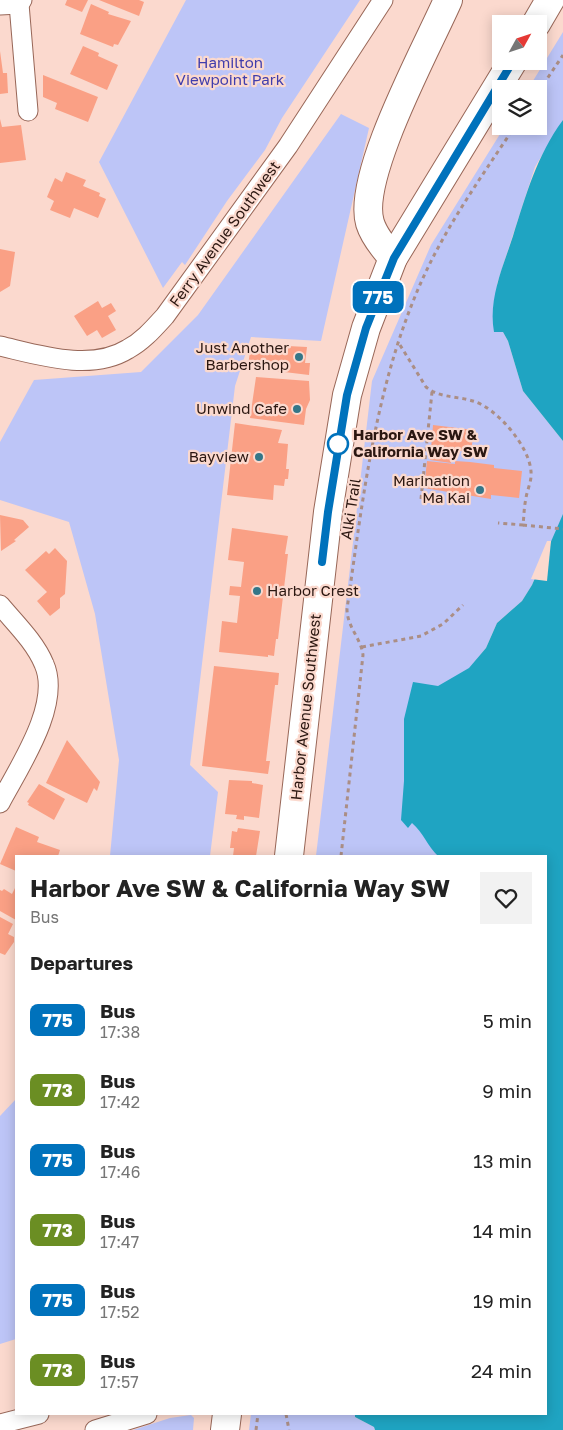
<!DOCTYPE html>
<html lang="en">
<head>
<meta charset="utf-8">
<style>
	:root { --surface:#fff; --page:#f2f2f2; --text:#222; --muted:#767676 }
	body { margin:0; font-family:"Golos Text",sans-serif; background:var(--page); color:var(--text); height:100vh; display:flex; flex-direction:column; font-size:19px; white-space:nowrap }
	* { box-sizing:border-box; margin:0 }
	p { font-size:16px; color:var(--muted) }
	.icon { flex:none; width:28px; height:28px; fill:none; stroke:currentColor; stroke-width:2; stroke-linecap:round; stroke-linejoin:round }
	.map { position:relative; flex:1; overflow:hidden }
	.details { position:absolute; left:15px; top:855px; width:532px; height:560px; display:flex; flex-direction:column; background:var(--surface); border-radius:0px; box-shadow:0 2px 12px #0003 }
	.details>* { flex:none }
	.badge { padding:0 10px; border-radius:8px; font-size:18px; line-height:32px }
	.needle { width:32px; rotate:50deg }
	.controls { position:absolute; left:492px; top:15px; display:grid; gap:10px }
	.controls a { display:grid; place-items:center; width:55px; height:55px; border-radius:0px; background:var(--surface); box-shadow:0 2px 12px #0003; font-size:25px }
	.map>.badge { position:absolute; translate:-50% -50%; box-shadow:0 0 0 2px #fff }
	h2 { padding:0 15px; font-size:19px; line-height:45px }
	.round { display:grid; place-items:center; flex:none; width:52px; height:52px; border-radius:0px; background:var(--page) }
	.overview { display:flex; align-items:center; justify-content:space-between; height:85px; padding:0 15px }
	h1 { font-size:24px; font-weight:700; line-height:38px }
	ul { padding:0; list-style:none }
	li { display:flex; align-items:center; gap:15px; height:70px; padding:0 15px }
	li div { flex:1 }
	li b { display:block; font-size:19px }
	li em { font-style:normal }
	li .badge { min-width:55px; font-weight:700; text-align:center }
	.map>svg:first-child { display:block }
	.green { fill:#bdc5f7 }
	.water { fill:#1fa4c2 }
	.pier { fill:#fbd9ce }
	.building { fill:#faa085 }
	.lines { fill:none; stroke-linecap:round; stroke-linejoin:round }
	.minor-casing { stroke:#986758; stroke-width:21 }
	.secondary-casing { stroke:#986758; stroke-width:30 }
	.path { stroke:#ab8e85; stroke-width:3; stroke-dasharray:4 4; stroke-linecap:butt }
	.minor { stroke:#fff; stroke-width:19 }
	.secondary { stroke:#fff; stroke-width:28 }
	.line-casing { stroke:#fff; stroke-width:11 }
	.line { stroke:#0072bc; stroke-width:8 }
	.poi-dot { fill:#347688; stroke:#fbd9ce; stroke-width:2 }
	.stop-dot { fill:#fff; stroke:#0072bc; stroke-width:2.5 }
	.labels { text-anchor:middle; stroke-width:4.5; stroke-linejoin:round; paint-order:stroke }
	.park-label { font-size:15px; fill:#403dac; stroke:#fbd9ce }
	.street-label { font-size:15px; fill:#2b1711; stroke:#fbd9ce }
	.poi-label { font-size:15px; fill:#2b1711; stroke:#fbd9ce; text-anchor:end }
	.stop-label { font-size:15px; font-weight:bold; fill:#2b1711; stroke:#fbd9ce; text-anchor:start }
</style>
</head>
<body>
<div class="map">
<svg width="563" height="1430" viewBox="0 0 563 1430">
	<rect width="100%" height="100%" fill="#fbd9ce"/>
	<g class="green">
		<path d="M186 0H360L282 118 265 150 227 201 185 265 182 262 163 288 99 162Z"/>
		<path d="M563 32V120L535 167 497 284 503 332 508 341 523 391 563 441V515L532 585 522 601 497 623 486 648 469 669 450 856H316L372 381 431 245 505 126H539V89H528Z"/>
		<path d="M341 114 369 128 321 341 251 337 235 386 190 765 218 792 210 856H110L119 760 95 614 69 522 0 500V442L34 380 141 372 198 315Z"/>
		<path d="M16 1099V1339L0 1344V1116Z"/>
		<path d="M251 1414H355V1417L374 1427 375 1430H249Z"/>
		<path d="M191 1415 194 1418 193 1430H133L170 1418Z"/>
	</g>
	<g class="water">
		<path d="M563 120V441L523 391 508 341 503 332H494C488 299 503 267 513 236 526 195 537 155 563 120Z"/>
		<path d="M563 514V1430H375L374 1427 355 1417V1414H546V856H438C428 847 423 832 412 823L408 828 401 820 404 781V719L413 682 438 686 469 668 486 648 497 623 522 601 532 585Z"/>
	</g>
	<path class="pier" d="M547 541H551L547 581 531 579Z"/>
	<g class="building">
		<path d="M67 0H88L82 12 65 5Z"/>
		<path d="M99 0H139L144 2 139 16Z"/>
		<path d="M91 4 109 12 108 14 131 21 118 45 114 44 113 47 80 34Z"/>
		<path d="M83 46 99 53 98 56 118 65 107 90 70 74Z"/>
		<path d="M0 51 3 73H7L8 93 0 94Z"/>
		<path d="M43 75 98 97 88 122 55 109 57 103 43 97Z"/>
		<path d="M0 119 2 127 21 125 26 160 0 163Z"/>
		<path d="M66 172 86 180 83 186 100 193 99 196 106 199 98 218 74 208 70 218 50 210 54 201 47 197 55 178 62 182Z"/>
		<path d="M0 249 15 252 10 286 0 292Z"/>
		<path d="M98 301 102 308 111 303 116 311 108 316 116 330 102 338 97 330 87 336 74 316Z"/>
		<path d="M251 344 307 347 305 363H310L309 375 276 371V366L265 365 264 369 248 366Z"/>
		<path d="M256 377 309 381 310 400 306 409 304 425 250 418Z"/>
		<path d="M235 423 282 430 278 443 288 444 286 469H289L288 479H285L284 486 274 485 273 500 227 495Z"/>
		<path d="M433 425 474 430 471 452 452 450 451 463 430 460Z"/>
		<path d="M427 461 455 464V461L470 462 494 465V468L522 471 519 498 491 495V499L424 488Z"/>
		<path d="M0 515 23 520 29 527 14 540 16 541 1 551Z"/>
		<path d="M232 528 288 536 285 554H288L278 639H276L274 656 268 655V657L219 652 222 621 237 623 240 596 229 595 230 586 241 587 244 562 228 560Z"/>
		<path d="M55 548 67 561 65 594 60 598V608L50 616 37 601 47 592 25 570 46 551 49 554Z"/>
		<path d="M214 666 279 673 278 685H275L266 761H270L268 774 202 766Z"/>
		<path d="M67 740 100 782 97 791 94 788 87 803 46 783Z"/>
		<path d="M229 780 252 781V783L263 785 259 818 244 816V820L236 819 237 815 225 814Z"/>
		<path d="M39 784 65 799 54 820 28 805 29 803 27 802Z"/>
		<path d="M16 827 39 837 37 842 60 850 58 856H16V871L0 864Z"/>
		<path d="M238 828 260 831 256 856H233L234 848H230L232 831 237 832Z"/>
		<path d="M16 886V920L0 911V890L2 891 4 889 12 894Z"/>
		<path d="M0 917 13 924 8 934 14 937V942L5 955 0 953Z"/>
	</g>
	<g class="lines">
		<defs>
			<g id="minor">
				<path d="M19 4 28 111"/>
				<path d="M0 5 19 4 22 0"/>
				<path d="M0 346C39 355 91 372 128 349 143 341 154 328 165 316L288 146 383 0"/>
				<path d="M0 605C15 623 35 642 44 664 62 704 19 767 0 803"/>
				<path d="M0 1424 39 1414"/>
				<path d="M95 1430 147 1414"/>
			</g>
			<g id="secondary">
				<path d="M536 24 550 0"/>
				<path d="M393 258C384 248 374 236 370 223 356 177 428 46 448 0"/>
				<path d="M289 856 328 512 347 395 366 328 393 258 513 61"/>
				<path d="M225 1430 227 1414"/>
			</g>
		</defs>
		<use href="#minor" class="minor-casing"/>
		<use href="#secondary" class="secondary-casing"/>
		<g class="path">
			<path d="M539 91 563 55"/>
			<path d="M400 345 426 387C439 398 457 396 473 401 497 408 530 447 531 472 532 481 527 490 526 498 524 507 524 516 523 525L498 523"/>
			<path d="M421 499 432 392"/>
			<path d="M523 525 563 529"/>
			<path d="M362 647 421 636 443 624 463 605"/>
			<path d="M341 856 363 655C361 638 347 627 347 609 362 505 374 397 414 299 439 236 478 182 515 126"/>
			<path d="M286 1414 289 1430"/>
			<path d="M256 1430 258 1414"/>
		</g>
		<use href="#minor" class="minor"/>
		<use href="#secondary" class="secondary"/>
	</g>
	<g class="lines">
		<defs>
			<path id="line" d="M322 562 328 512 347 395 366 328 394 258 513 61"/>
		</defs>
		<use href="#line" class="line-casing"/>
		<use href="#line" class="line"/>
	</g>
	<g class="poi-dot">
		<circle cx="299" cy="357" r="5"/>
		<circle cx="297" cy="409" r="5"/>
		<circle cx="259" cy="457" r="5"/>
		<circle cx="480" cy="490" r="5"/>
		<circle cx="257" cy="591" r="5"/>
	</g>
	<circle class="stop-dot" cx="338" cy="444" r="10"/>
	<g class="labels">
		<g class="park-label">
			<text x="230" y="68">Hamilton<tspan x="230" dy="17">Viewpoint Park</tspan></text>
		</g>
		<g class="street-label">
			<text transform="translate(225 234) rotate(-54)" y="5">Ferry Avenue Southwest</text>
			<text transform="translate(351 509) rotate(-81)" y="5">Alki Trail</text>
			<text transform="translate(306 707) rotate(-84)" y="5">Harbor Avenue Southwest</text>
		</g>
		<g class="poi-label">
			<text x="289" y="353">Just Another<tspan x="289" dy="17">Barbershop</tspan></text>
			<text x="287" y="414">Unwind Cafe</text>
			<text x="249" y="462">Bayview</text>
			<text x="470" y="486">Marination<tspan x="470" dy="17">Ma Kai</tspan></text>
			<text x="267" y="596" text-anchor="start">Harbor Crest</text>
		</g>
		<g class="stop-label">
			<text x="353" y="440">Harbor Ave SW &amp;<tspan x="353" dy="17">California Way SW</tspan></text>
		</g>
	</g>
</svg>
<div class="controls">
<a><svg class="needle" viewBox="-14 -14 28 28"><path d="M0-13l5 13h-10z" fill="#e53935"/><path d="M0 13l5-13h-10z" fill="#767676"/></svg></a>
<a><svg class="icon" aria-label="layers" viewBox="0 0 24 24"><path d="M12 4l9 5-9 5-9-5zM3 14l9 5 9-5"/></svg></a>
</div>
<b class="badge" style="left:378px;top:297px;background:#0072bc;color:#fff">775</b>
<section class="details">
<div class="overview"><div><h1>Harbor Ave SW &amp; California Way SW</h1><p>Bus</p></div><a class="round"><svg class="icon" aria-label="heart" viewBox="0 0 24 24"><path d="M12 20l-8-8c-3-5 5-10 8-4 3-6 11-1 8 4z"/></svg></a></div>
<h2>Departures</h2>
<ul>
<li><span class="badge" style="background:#0072bc;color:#fff">775</span><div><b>Bus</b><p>17:38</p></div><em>5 min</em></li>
<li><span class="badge" style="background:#6b8e23;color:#fff">773</span><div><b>Bus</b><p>17:42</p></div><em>9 min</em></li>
<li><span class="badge" style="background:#0072bc;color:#fff">775</span><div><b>Bus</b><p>17:46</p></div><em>13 min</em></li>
<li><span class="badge" style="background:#6b8e23;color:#fff">773</span><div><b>Bus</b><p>17:47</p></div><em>14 min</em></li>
<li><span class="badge" style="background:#0072bc;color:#fff">775</span><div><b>Bus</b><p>17:52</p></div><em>19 min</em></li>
<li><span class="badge" style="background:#6b8e23;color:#fff">773</span><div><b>Bus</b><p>17:57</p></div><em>24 min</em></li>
</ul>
</section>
</div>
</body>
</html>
